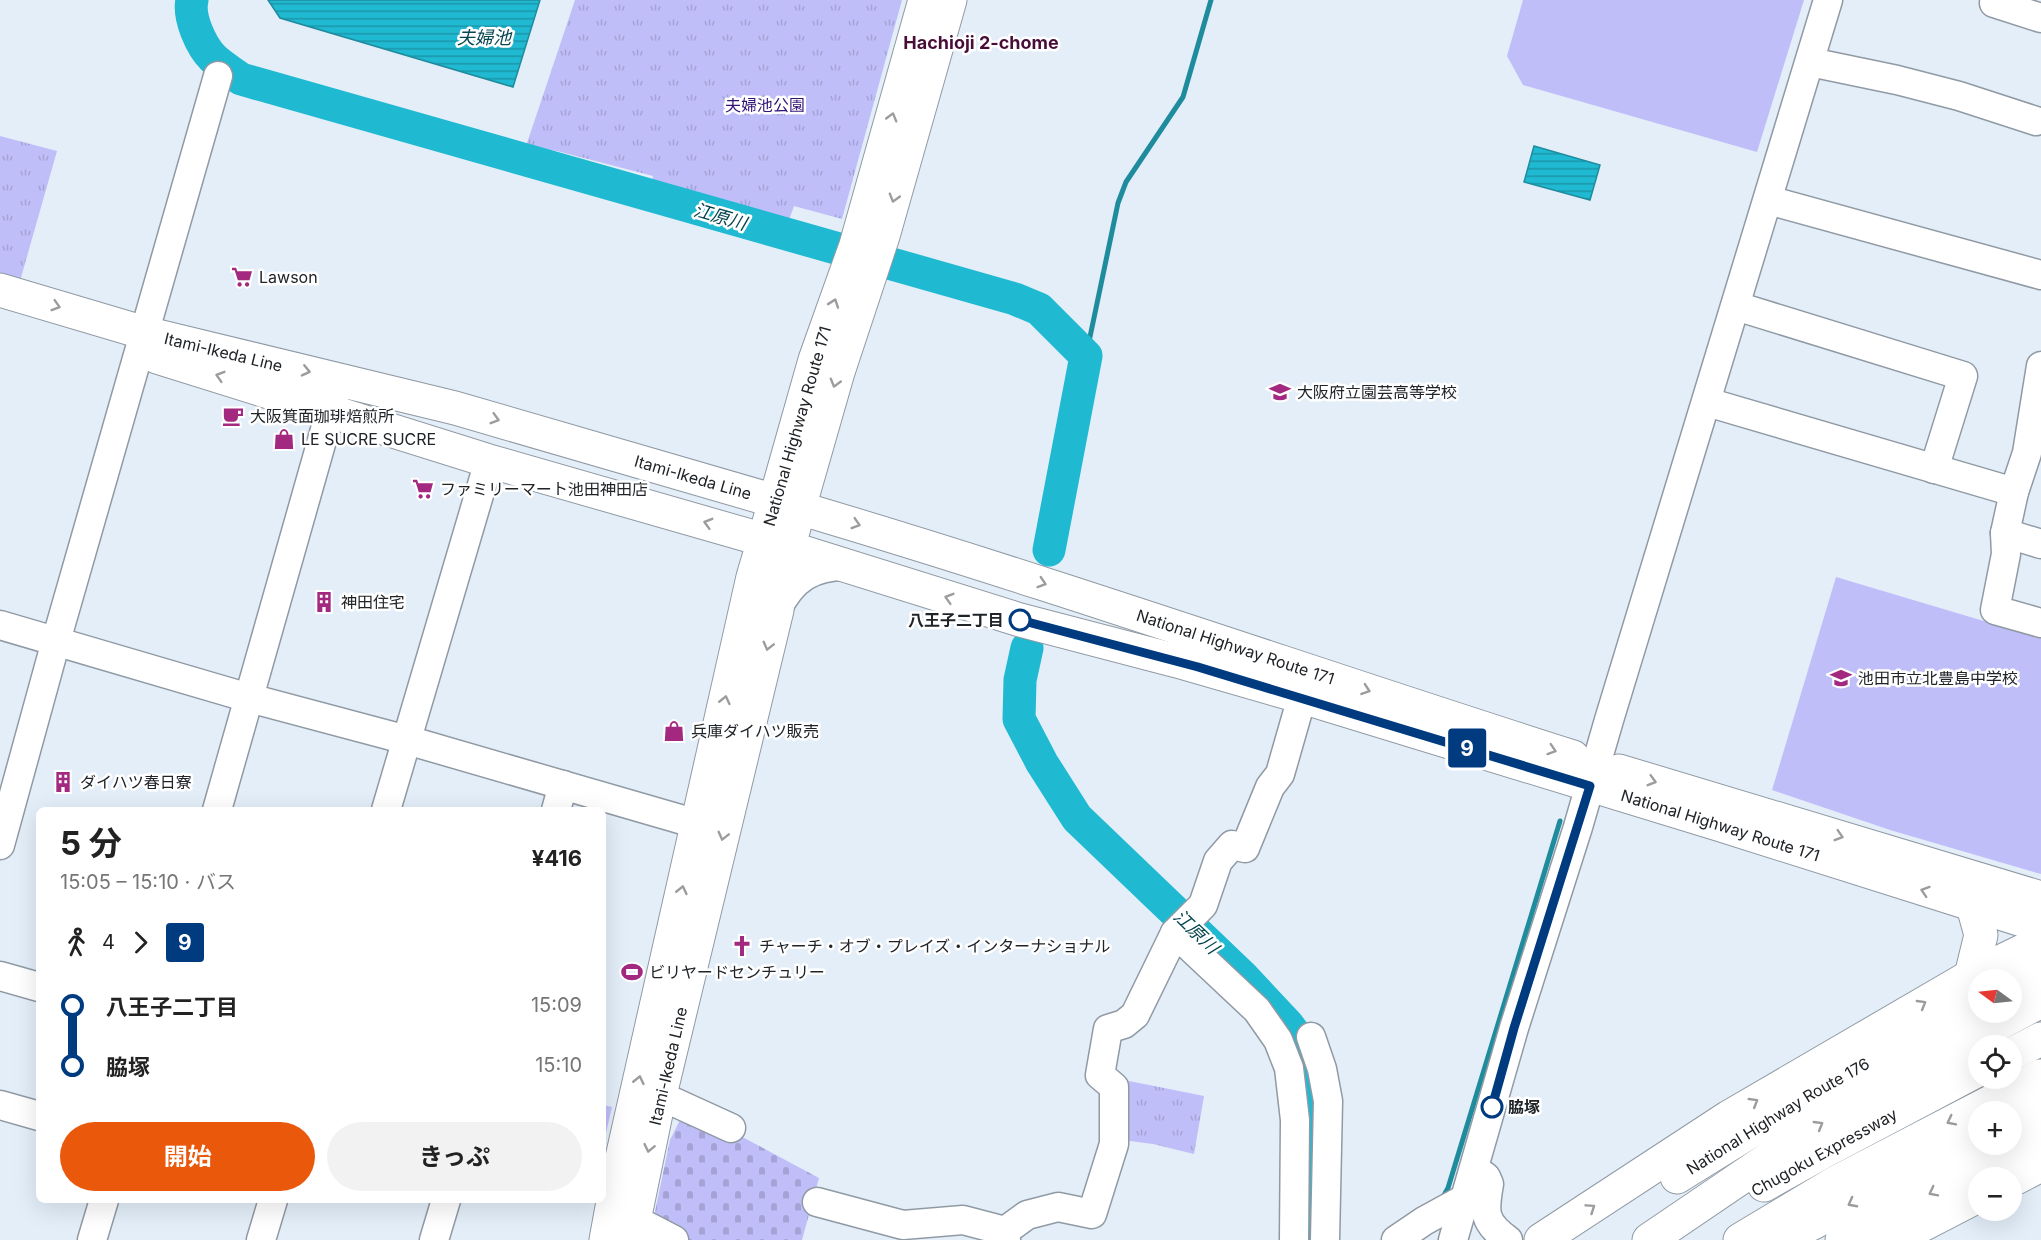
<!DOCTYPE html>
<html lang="ja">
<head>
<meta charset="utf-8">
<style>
	:root { --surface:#fff; --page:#f2f2f2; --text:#222; --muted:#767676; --accent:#ea580c }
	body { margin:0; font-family:Inter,"Noto Sans JP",sans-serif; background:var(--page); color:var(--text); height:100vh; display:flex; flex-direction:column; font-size:22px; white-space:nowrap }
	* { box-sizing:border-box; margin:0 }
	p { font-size:20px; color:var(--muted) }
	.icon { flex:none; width:33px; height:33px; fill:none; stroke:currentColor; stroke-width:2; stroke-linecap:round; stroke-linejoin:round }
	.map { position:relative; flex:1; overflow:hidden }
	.panel { position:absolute; left:36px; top:807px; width:570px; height:396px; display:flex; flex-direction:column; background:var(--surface); border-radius:9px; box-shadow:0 6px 24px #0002 }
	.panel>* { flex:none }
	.badge { padding:0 12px; border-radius:4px; font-size:21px; line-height:39px }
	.needle { width:39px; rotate:285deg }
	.buttons { position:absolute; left:1968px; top:969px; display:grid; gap:12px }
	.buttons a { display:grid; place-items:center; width:54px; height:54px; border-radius:50%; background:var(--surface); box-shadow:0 6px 24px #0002; font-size:30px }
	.map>.badge { position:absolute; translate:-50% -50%; box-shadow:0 0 0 3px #fff }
	.legs { display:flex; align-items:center; gap:9px; height:66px; padding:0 24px; font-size:20px }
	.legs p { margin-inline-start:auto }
	.summary { display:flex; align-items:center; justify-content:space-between; height:102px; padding:0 24px }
	h1 { font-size:33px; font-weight:700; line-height:45px }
	.button { display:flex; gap:12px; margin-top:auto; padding:12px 24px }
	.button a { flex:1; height:69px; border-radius:36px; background:var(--accent); color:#fff; font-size:24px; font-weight:700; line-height:69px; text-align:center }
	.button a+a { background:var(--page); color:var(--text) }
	ul { padding:0 24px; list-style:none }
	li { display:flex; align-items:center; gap:21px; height:60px; font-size:22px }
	li i { display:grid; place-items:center; width:9px; height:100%; margin:0 8px; background:currentColor }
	li i::after { content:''; width:15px; height:15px; margin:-8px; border:4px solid; border-radius:50%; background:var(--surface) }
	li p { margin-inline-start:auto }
	li:first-child i { background:linear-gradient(#0000 50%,currentColor 0) }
	li:last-child i { background:linear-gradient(currentColor 50%,#0000 0) }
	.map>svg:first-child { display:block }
	.grass { fill:#c0bef9 }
	.cemetery { fill:url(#cemetery-stones) }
	.park { fill:url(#park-tufts) }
	.water { fill:url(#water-rules); stroke:#1f8c9e; stroke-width:1.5 }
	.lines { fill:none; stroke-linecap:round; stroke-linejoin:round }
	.stream { stroke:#1f8c9e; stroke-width:5 }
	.river { stroke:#1fb9d1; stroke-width:33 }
	.minor-casing { stroke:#909aa4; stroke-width:31 }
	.major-casing { stroke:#909aa4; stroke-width:35 }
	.highway-casing { stroke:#909aa4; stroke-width:35 }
	.minor { stroke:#fff; stroke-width:28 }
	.major { stroke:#fff; stroke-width:33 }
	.highway { stroke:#fff; stroke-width:33 }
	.oneway { stroke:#9b9c9e }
	.line-1-casing { stroke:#fff; stroke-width:14 }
	.line-1 { stroke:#003b80; stroke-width:9 }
	.stop-1-dot { fill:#fff; stroke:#003b80; stroke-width:3 }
	.labels { text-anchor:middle; stroke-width:5; stroke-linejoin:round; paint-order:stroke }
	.park-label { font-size:16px; fill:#301476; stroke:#fff }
	.poi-label { font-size:16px; fill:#202428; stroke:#fff; text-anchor:start }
	.street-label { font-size:16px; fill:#202428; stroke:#fff }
	.stop-label { font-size:16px; font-weight:bold; fill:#202428; stroke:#fff; text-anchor:end }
	.water-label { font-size:18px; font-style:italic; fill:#074650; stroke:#fff }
	.neighbourhood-label { font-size:18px; font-weight:bold; fill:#480e37; stroke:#fff }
</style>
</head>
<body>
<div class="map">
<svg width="2041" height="1240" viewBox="0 0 2041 1240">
	<defs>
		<pattern id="cemetery-stones" width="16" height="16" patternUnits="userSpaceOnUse" patternTransform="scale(1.5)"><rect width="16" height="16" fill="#c0bef9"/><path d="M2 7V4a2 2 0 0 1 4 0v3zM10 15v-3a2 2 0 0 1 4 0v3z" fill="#a5a3d5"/></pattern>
		<pattern id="park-tufts" width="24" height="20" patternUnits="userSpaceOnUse" patternTransform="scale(1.5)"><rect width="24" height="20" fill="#c0bef9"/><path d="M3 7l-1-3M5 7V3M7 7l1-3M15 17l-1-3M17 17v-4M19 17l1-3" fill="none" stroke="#a5a3d5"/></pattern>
		<pattern id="water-rules" width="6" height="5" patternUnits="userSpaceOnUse" patternTransform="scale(1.5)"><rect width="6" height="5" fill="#1fb9d1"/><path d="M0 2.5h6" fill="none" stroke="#1b96aa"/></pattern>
	</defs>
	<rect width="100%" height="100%" fill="#e3eef9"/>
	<g class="grass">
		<path d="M1523 0H1804L1757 152 1523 85 1507 56Z"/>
		<path d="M1836 577 2041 638V874L1890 830 1772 790Z"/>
	</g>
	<path class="cemetery" d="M682 1116 733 1132 819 1178 802 1240H688L653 1221 670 1140Z"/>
	<g class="park">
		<path d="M575 0H902L842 219 794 206 789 220 652 182 653 176 557 151 526 146Z"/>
		<path d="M0 136 57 151 20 281 0 276Z"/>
		<path d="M1124 1080 1204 1096 1194 1154 1153 1144 1122 1140Z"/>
		<path d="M603 1105 612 1107 603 1146Z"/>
	</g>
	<g class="water">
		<path d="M268 0H540L513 87 280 18Z"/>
		<path d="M1534 146 1600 165 1590 200 1524 182Z"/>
	</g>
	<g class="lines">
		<g class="stream">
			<path d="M1086 356 1118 203 1126 182 1183 97 1211 0"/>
			<path d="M1443 1197 1448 1188 1560 821"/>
		</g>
		<g class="river">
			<path d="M192 0C188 17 201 46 213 58 221 66 232 72 241 79L1015 299 1039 309 1086 356 1049 550"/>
			<path d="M1027 648 1020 680 1019 719 1042 763 1077 818 1244 978 1288 1025 1299 1040 1304 1053 1313 1093 1309 1240"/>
		</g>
		<defs>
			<g id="minor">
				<path d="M1994 3 2041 18"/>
				<path d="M1810 62 1897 80 1959 96 2036 121"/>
				<path d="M1768 200 2041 275"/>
				<path d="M1736 306 1963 376 1934 469"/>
				<path d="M2041 366 2027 453 2014 492 2005 533 2006 554 1995 610 2041 623"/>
				<path d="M1707 402 2014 492"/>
				<path d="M2005 533 2041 544"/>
				<path d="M777 610C792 579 813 565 848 566"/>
				<path d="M0 625 249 698 407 740 697 824"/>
				<path d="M217 810 336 391"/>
				<path d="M386 810 489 461"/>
				<path d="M556 810 563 785"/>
				<path d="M0 845 56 641 218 76"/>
				<path d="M1175 933 1257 1010 1278 1040 1289 1068 1295 1120 1294 1240"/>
				<path d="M0 976 39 987"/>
				<path d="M1311 1037 1322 1069 1328 1101 1325 1240"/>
				<path d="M659 1099 674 1102 731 1128"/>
				<path d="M0 1105 39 1116"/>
				<path d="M1475 1169 1486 1177 1489 1184C1484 1212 1483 1222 1508 1240"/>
				<path d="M817 1202 903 1225 963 1220 1005 1231 1006 1240"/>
				<path d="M632 1222 647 1226 674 1240"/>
				<path d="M1005 1231 1027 1215 1058 1207 1092 1214 1114 1144V1087L1100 1075 1108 1029 1124 1024 1135 1015 1175 933 1203 905 1218 861 1232 845 1245 848 1270 787 1280 774 1302 697"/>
				<path d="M92 1240 104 1200"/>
				<path d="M261 1240 273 1200"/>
				<path d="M434 1240 446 1200"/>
				<path d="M1396 1240 1424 1221 1466 1198"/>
				<path d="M1453 1240 1514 1028 1578 827 1609 720 1828 0"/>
			</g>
			<g id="major">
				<path id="s1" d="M0 290 145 333 455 408 799 508 779 585 777 610 659 1099 630 1240"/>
				<path d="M157 357 489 461 764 540 753 577 617 1180 606 1240"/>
			</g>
			<g id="highway">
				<path id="s2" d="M925 0 856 245 815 360 764 540 1020 620 1177 661 1302 697 1721 825 2041 926"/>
				<path id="s3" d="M950 0 883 236 838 372 799 508C1059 585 1315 675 1573 757"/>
				<path d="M1619 771 2041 898"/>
				<path d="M1971 976 1981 935 1973 906"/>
				<path d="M2012 984 2041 970"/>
				<path d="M2012 1054 2041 1039"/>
				<path d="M2012 1121 2041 1107"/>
				<path id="s4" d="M1677 1177 1809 1095 1978 1000"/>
				<path d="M2012 1180 2041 1165"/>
				<path d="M1764 1185 1821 1153 1978 1070"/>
				<path d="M1541 1240 1729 1117 1971 976 2041 942"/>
				<path d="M1649 1240 1811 1130 1911 1071 2041 1001"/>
				<path d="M1740 1240 1837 1182 2041 1076"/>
				<path d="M1780 1240 1978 1137"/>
				<path d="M1842 1240 2041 1138"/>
				<path d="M1893 1240 1978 1196"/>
			</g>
		</defs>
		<use href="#minor" class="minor-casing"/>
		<use href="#major" class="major-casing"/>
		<use href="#highway" class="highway-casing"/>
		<use href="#minor" class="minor"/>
		<use href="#major" class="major"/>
		<use href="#highway" class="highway"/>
	</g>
	<defs><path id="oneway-chevron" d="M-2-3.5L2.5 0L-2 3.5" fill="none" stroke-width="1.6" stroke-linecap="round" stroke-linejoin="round" transform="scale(1.5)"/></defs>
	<g class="oneway">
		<use href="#oneway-chevron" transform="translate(892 117) rotate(-74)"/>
		<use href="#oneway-chevron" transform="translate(894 198) rotate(106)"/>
		<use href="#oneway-chevron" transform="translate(834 303) rotate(-71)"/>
		<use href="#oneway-chevron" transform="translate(56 306) rotate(17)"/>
		<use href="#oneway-chevron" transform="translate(306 371) rotate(13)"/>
		<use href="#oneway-chevron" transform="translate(220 376) rotate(-163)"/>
		<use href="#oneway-chevron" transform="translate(835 383) rotate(106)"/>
		<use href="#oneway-chevron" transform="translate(495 419) rotate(16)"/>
		<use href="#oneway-chevron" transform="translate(708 523) rotate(-164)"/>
		<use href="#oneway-chevron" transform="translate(856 524) rotate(17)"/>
		<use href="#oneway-chevron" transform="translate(1042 583) rotate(18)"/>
		<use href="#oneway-chevron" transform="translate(949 598) rotate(-163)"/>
		<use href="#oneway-chevron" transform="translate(768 646) rotate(104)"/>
		<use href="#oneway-chevron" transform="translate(1366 690) rotate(19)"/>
		<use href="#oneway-chevron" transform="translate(725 700) rotate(-77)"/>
		<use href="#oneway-chevron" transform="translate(1552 750) rotate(18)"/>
		<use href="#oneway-chevron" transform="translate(1652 781) rotate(16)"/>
		<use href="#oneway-chevron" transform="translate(723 836) rotate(104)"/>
		<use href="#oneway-chevron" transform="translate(1839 836) rotate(17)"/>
		<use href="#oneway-chevron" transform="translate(682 890) rotate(-77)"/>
		<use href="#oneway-chevron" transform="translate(1925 891) rotate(-162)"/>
		<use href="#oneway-chevron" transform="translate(1922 1004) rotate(-30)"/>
		<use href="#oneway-chevron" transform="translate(639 1080) rotate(-77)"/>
		<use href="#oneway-chevron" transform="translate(1754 1102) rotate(-31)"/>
		<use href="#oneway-chevron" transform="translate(1951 1121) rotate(153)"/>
		<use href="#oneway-chevron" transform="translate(1819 1125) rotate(-30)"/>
		<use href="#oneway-chevron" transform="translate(649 1148) rotate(102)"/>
		<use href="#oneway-chevron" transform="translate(1933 1192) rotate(153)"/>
		<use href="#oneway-chevron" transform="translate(1852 1203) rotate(152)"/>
		<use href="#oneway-chevron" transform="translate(1591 1208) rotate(-34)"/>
	</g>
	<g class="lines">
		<defs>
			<path id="line-1" d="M1020 620 1198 667 1590 786 1514 1028 1492 1107"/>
		</defs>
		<use href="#line-1" class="line-1-casing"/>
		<use href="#line-1" class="line-1"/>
	</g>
	<defs>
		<symbol id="supermarket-bare" viewBox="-9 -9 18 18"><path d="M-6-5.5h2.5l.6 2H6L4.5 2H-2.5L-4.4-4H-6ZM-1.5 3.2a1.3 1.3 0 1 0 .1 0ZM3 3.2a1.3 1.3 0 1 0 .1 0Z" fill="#a2297f" stroke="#fff" stroke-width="2.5" paint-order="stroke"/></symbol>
		<symbol id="school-bare" viewBox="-9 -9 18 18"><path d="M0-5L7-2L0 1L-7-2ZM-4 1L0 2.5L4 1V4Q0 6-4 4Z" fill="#a2297f" stroke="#fff" stroke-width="2.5" paint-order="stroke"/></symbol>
		<symbol id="cafe-bare" viewBox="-9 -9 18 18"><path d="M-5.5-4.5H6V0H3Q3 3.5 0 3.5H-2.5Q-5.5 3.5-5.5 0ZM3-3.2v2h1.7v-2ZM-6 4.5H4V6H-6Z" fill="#a2297f" stroke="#fff" stroke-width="2.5" paint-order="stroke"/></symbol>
		<symbol id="shop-bare" viewBox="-9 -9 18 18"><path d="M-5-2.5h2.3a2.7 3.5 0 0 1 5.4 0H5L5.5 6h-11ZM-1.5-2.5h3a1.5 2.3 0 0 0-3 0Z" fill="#a2297f" stroke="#fff" stroke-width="2.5" paint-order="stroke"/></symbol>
		<symbol id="building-bare" viewBox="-9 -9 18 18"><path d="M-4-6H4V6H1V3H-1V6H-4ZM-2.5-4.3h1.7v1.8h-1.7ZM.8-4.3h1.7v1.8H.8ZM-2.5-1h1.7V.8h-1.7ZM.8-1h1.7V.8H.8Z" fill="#a2297f" stroke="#fff" stroke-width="2.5" paint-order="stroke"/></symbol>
		<symbol id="church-bare" viewBox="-9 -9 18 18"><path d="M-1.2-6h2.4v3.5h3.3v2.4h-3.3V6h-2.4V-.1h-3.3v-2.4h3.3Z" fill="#a2297f" stroke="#fff" stroke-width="2.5" paint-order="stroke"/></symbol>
		<symbol id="stadium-bare" viewBox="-9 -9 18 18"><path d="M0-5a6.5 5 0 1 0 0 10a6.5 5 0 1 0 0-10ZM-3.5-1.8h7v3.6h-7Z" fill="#a2297f" stroke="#fff" stroke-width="2.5" paint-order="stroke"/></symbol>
	</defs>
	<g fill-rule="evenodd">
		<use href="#supermarket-bare" x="227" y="262" width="30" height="30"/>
		<use href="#school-bare" x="1265" y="377" width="30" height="30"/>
		<use href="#cafe-bare" x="218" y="401" width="30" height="30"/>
		<use href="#shop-bare" x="269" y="424" width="30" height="30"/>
		<use href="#supermarket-bare" x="408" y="474" width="30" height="30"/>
		<use href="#building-bare" x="309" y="587" width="30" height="30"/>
		<use href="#school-bare" x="1826" y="663" width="30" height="30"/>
		<use href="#shop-bare" x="659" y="716" width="30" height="30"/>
		<use href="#building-bare" x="48" y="767" width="30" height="30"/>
		<use href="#church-bare" x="727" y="931" width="30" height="30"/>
		<use href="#stadium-bare" x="617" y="957" width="30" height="30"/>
	</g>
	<g class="stop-1-dot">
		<circle cx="1020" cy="620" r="10"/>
		<circle cx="1492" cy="1107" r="10"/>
	</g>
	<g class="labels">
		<g class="park-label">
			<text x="765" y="111">夫婦池公園</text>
		</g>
		<g class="poi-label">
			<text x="259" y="283">Lawson</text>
			<text x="1297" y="398">大阪府立園芸高等学校</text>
			<text x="250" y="422">大阪箕面珈琲焙煎所</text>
			<text x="301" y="445">LE SUCRE SUCRE</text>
			<text x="440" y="495">ファミリーマート池田神田店</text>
			<text x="341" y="608">神田住宅</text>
			<text x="1858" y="684">池田市立北豊島中学校</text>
			<text x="691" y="737">兵庫ダイハツ販売</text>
			<text x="80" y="788">ダイハツ春日寮</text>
			<text x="759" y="952">チャーチ・オブ・プレイズ・インターナショナル</text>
			<text x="649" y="978">ビリヤードセンチュリー</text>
		</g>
		<g class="street-label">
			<text dy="6" stroke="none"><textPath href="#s1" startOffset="232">Itami-Ikeda Line</textPath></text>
			<text transform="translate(797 426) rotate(-74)" y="6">National Highway Route 171</text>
			<text dy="6" stroke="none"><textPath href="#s1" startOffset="718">Itami-Ikeda Line</textPath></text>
			<text dy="6" stroke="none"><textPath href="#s3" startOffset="988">National Highway Route 171</textPath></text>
			<text dy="6" stroke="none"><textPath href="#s2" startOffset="1562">National Highway Route 171</textPath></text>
			<text transform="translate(668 1066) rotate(-77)" y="6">Itami-Ikeda Line</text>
			<text dy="6" stroke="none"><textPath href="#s4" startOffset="118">National Highway Route 176</textPath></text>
			<text transform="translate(1824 1152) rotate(-29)" y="6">Chugoku Expressway</text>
		</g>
		<g class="stop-label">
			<text x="1004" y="626">八王子二丁目</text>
			<text x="1508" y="1113" text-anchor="start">脇塚</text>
		</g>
		<g class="water-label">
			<text x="484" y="44">夫婦池</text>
			<text transform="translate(720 217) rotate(16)" y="6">江原川</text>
			<text transform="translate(1196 932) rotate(44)" y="6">江原川</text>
		</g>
		<g class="neighbourhood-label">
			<text x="981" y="49">Hachioji 2-chome</text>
		</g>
	</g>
</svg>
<div class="buttons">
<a><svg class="needle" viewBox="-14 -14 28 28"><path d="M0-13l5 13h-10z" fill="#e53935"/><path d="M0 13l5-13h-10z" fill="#767676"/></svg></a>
<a><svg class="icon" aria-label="locate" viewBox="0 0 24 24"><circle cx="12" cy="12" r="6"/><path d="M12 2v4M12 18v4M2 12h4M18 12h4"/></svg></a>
<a>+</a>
<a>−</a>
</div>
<b class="badge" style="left:1467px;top:748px;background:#003b80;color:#fff">9</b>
<section class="panel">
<div class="summary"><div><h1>5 分</h1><p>15:05 – 15:10 · バス</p></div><b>¥416</b></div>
<div class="legs"><svg class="icon" aria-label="walk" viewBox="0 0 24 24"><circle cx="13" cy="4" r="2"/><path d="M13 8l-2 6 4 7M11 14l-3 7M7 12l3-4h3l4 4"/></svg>4<svg class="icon" aria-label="forward" viewBox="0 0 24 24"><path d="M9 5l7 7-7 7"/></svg><b class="badge" style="background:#003b80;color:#fff">9</b></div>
<ul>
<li><i style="color:#003b80"></i><b>八王子二丁目</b><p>15:09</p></li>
<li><i style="color:#003b80"></i><b>脇塚</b><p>15:10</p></li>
</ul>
<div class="button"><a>開始</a><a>きっぷ</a></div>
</section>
</div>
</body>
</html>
